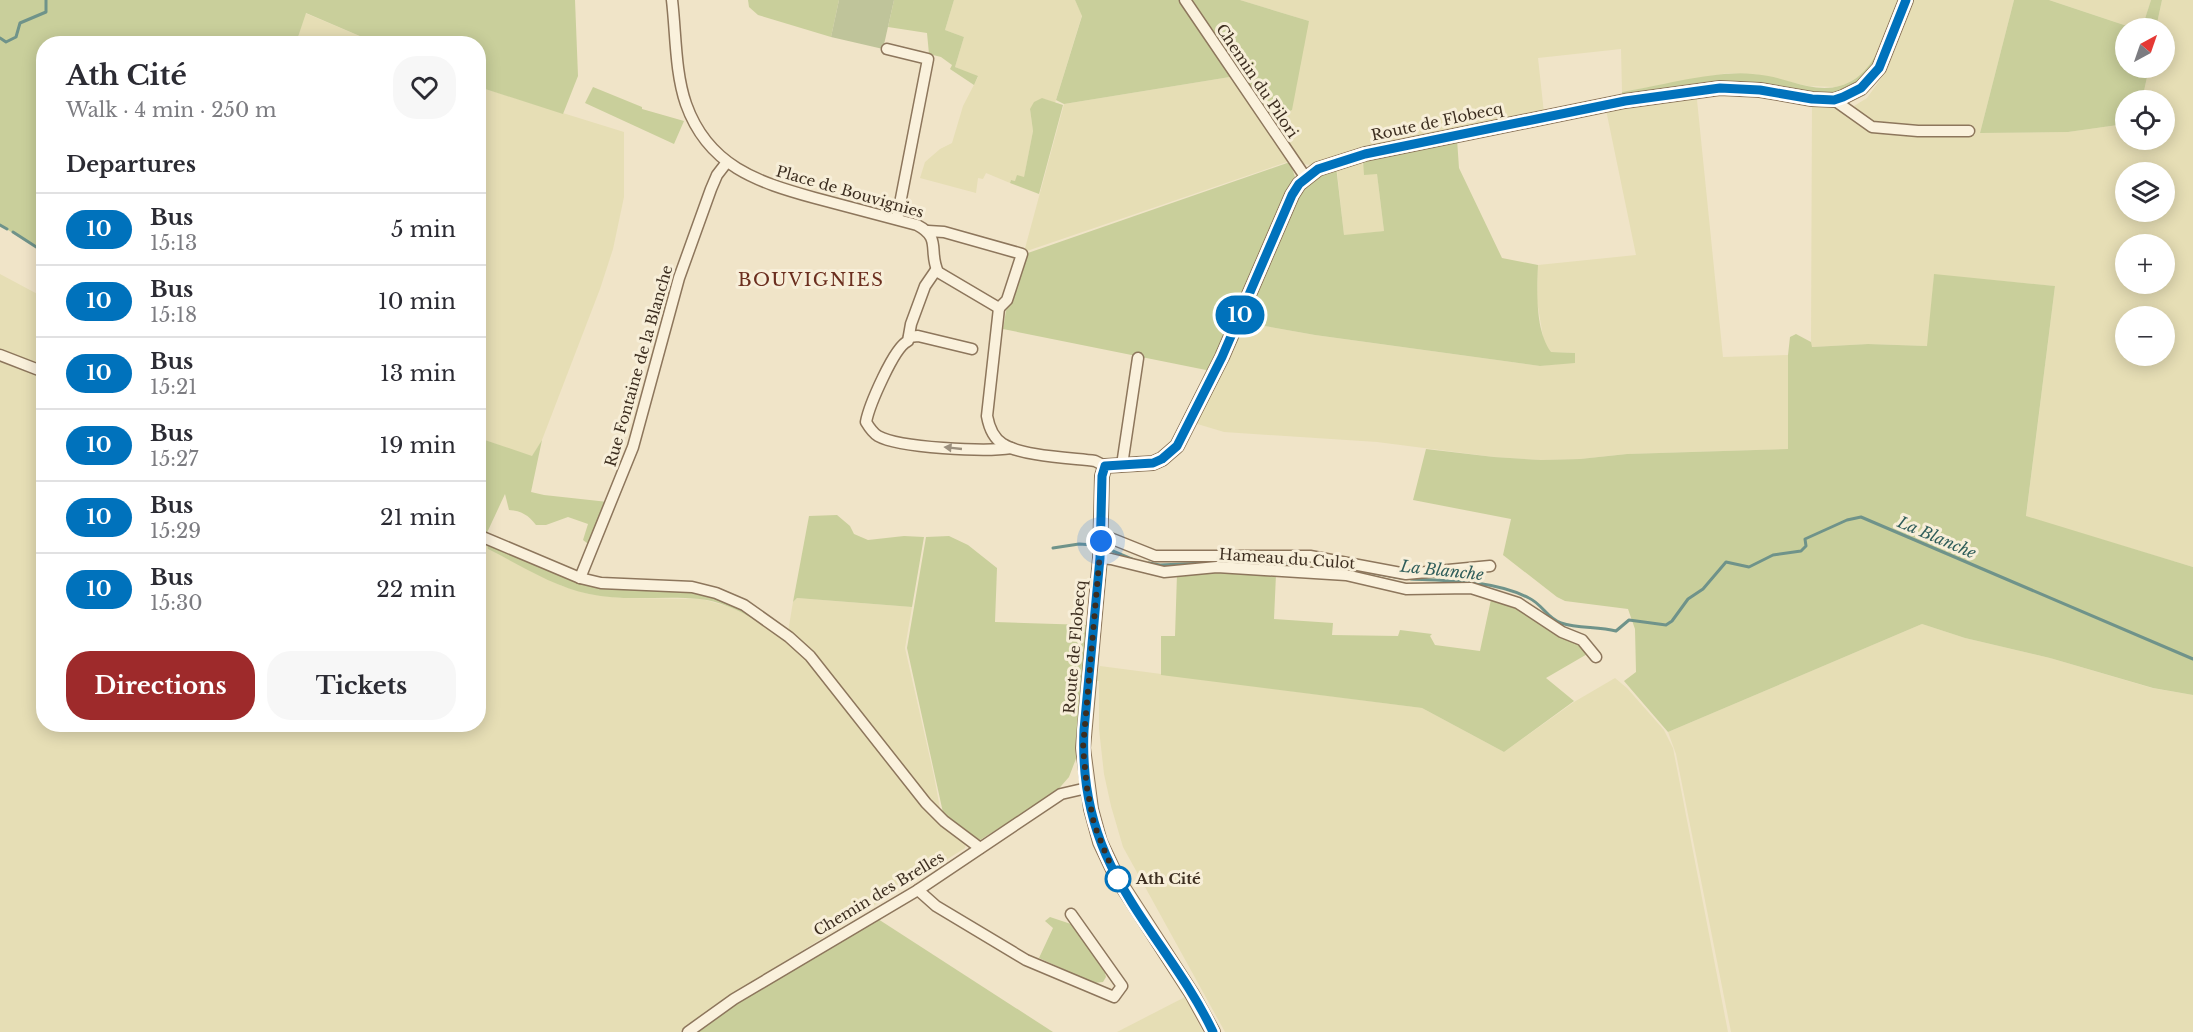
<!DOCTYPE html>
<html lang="en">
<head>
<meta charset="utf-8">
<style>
	:root { --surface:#fff; --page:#f7f7f7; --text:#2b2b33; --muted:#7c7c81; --line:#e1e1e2; --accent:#9e2a2b }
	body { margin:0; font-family:"Libre Baskerville",serif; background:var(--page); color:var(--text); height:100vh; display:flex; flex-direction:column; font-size:22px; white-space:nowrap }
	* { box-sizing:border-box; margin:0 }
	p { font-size:20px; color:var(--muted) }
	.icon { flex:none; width:33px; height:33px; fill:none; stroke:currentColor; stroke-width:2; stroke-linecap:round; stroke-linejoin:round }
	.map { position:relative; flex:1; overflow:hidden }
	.panel { position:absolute; left:36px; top:36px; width:450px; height:696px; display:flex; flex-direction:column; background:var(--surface); border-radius:24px; box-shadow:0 3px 15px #0003 }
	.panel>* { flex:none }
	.badge { padding:0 12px; border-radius:20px; font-size:21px; line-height:39px }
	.needle { width:39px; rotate:40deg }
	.tools { position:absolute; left:2115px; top:18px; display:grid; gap:12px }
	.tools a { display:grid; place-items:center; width:60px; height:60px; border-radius:50%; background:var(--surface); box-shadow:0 3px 15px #0003; font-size:30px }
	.you { position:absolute; width:30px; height:30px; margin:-15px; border:4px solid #fff; border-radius:50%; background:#1a73e8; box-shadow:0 0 0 9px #1a73e833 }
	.map>.badge { position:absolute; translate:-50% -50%; box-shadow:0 0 0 3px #fff }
	h2 { padding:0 30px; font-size:22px; line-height:54px }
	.round { display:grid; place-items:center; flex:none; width:63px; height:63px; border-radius:24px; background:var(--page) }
	.summary { display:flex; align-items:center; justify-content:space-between; height:102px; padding:0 30px }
	h1 { font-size:28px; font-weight:800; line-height:45px }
	.cta { display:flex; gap:12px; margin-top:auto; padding:12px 30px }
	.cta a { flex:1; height:69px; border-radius:24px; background:var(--accent); color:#fff; font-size:24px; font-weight:800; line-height:69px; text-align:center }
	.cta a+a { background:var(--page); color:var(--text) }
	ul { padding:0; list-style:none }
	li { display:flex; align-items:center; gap:18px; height:72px; padding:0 30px; border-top:2px solid var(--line) }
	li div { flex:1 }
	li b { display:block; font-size:22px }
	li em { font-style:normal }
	li .badge { min-width:66px; font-weight:700; text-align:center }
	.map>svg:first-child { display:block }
	.farmland { fill:#e6deb5; fill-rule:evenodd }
	.green { fill:#c9cf9b }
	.cemetery { fill:#bfc49a }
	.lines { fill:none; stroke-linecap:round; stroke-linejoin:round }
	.stream { stroke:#6f938a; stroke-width:3 }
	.minor-casing { stroke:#8d765c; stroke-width:13 }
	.tertiary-casing { stroke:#8d765c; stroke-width:16 }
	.minor { stroke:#faf1dc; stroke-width:10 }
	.tertiary { stroke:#faf1dc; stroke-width:14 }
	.oneway { fill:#9c907e }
	.line-casing { stroke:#fff; stroke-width:14 }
	.line { stroke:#0072bc; stroke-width:9 }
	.walk { stroke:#3d2e20; stroke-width:6; stroke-dasharray:0 10.8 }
	.stop-dot { fill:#fff; stroke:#0072bc; stroke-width:3 }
	.labels { text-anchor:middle; stroke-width:6; stroke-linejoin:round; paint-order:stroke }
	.street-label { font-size:15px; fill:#3d2e20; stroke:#f7eed8 }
	.stop-label { font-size:15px; font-weight:bold; fill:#3d2e20; stroke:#f7eed8; text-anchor:start }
	.water-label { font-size:16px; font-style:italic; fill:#2f5d5a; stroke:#f7eed8 }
	.quarter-label { font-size:18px; letter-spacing:1.5px; fill:#6b2e1e; stroke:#f7eed8 }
</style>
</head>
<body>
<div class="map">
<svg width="2193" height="1032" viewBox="0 0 2193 1032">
	<rect width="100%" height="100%" fill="#f0e4c8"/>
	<g class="farmland">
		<path d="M954 0H1075L1082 15 1055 103 1045 99 1030 109 1033 131 1024 178 1015 181 1011 180 1010 183 986 173 983 179 978 178 976 193 920 178 925 162 940 149 952 143 963 106 978 77 955 67 964 37 945 30Z"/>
		<path d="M1240 0H1899L1882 47 1871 63 1862 74 1849 83 1836 87 1808 86 1754 74 1728 73 1622 92 1621 49 1538 58 1544 113 1311 165 1303 164 1268 119 1309 21Z"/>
		<path d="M1910 0H2014L1980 133 2068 132 2125 124 2126 140H2164V100H2142L2149 68H2164V28H2156L2162 0H2193V567L2026 517 2055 286 1934 275 1928 346 1868 344 1811 347 1812 99 1843 97 1860 115 1854 106 1867 98 1882 77ZM2126 172H2164V212H2126ZM2126 244H2164V284H2126ZM2126 316H2164V356H2126Z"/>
		<path d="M2049 0H2151L2142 28H2133Z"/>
		<path d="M305 13 376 43 296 44Z"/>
		<path d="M1236 76 1293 160 1024 252 1064 104Z"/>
		<path d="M479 87 624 132V197L613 249 600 289 542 440 532 457 479 438Z"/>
		<path d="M1696 90 1723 357 1788 355V449L1627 454 1580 459 1541 460 1494 457 1377 442 1224 432 1194 423 1242 322 1315 335 1540 366 1575 362V353L1550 352 1544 343 1537 301 1538 265 1636 255 1605 105Z"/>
		<path d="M1365 154 1362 164 1377 174 1384 231 1344 236 1336 162Z"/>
		<path d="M0 274 43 297 44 724H478L479 537 486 540 488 549 562 586 589 594 620 598 702 599 733 608 752 617 754 615 791 641 966 843 965 848 732 995 680 1032H0Z"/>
		<path d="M797 598 912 607 905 648 934 776 941 814 788 632 793 602Z"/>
		<path d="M1922 624 1965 638 2050 658 2152 688 2193 695V1032H1731L1676 754 1668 732Z"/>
		<path d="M1100 666 1422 708 1504 752 1574 702 1615 678 1627 688 1664 730 1673 748 1728 1032H1225L1123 847 1111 806 1104 774 1099 729V681H1096Z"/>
		<path d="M1185 997 1203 1032H1117Z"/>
	</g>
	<g class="green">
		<path d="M0 0H575L578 76 563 114 479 87 478 44 376 43 306 13 296 43 44 44 43 252 0 225Z"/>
		<path d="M748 0H839L831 37 758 15 749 7Z"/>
		<path d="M894 0H954L945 30 964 37 955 67 978 76 974 85 950 69 952 65 941 57 929 54 927 33 888 27Z"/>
		<path d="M1075 0H1185L1236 76 1064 104 1056 100 1082 16Z"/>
		<path d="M1188 0H1240L1309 21 1292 110 1268 119Z"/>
		<path d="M1899 0H1902C1886 46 1875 99 1814 95 1791 94 1769 87 1746 86 1704 83 1664 90 1622 98V92C1660 86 1717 70 1753 74 1772 75 1789 82 1807 86 1868 99 1882 45 1899 0Z"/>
		<path d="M2014 0H2049L2133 28H2126V68H2149L2142 100H2126L2125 124 2068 132 1980 133Z"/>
		<path d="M2151 0H2162L2156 28H2142Z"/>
		<path d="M593 87 642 107V109L684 121 674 144 585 103Z"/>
		<path d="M1042 98 1063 105 1039 194 1010 183 1011 180 1015 181 1017 175 1024 177 1033 131 1030 109 1034 102Z"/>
		<path d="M1457 139 1459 168 1502 258 1538 265C1537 291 1535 330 1551 352L1575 353V363L1540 366 1315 335 1242 322 1292 204 1308 181 1336 166 1344 235 1384 231 1377 174 1364 175 1363 160Z"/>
		<path d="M1290 162 1295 177 1211 371 1003 329 1007 305 1025 254Z"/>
		<path d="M1934 274 2055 286 2026 516 2193 567V695L2153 688 2050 658 1965 638 1922 624 1668 732 1624 681 1636 672 1635 629 1628 609 1565 601 1557 597 1503 555 1511 519 1413 500 1426 449 1494 457 1541 460 1580 459 1627 454 1788 449V355L1790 337 1796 334 1811 342 1812 347 1868 344 1927 346Z"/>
		<path d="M479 438 532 456 542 440 531 492 544 495 608 502 591 546 583 540 588 524 568 517 546 525H536C528 515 522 511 509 510L505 494 485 537 479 535Z"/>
		<path d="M837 515 850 526 854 534 868 540 904 536 924 537 912 607 797 598 793 602 809 516Z"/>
		<path d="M949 536 968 545 997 568 995 622 1088 625 1077 756 1069 777 1055 793 980 840 944 817 907 648 926 537Z"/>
		<path d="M486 540 577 581 689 590 705 593 754 615 752 618C736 609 718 601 700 599 663 595 626 602 589 594 554 587 520 565 488 549Z"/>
		<path d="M1211 570 1276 574 1274 619 1333 623 1332 635 1398 636 1400 630 1432 634 1430 636 1435 645 1480 651 1492 595 1505 599 1579 642 1589 653 1546 678 1574 701 1504 752 1422 708 1161 675V636H1175L1177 574Z"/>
		<path d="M1050 917 1074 925 1104 969 1106 977 1103 982 1094 983 1039 958 1053 928 1045 921Z"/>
		<path d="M878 919 1053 1032H694L735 1004Z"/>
	</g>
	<path class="cemetery" d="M839 0H894L883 49 831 37Z"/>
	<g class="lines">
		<g class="stream">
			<path d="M0 38 6 42 16 37 20 23 46 12V0"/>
			<path d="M0 225 7 229"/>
			<path d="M13 232 44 252"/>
			<path d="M1053 548 1079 544 1094 545"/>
			<path d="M1108 549 1134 560"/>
			<path d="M1149 563 1160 565 1205 563"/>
			<path d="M1262 565 1308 561 1401 578"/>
			<path d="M1411 579C1450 581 1493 580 1529 598 1542 604 1547 618 1561 623 1579 629 1598 626 1616 631L1629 620 1666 625 1672 621 1688 599 1703 589 1726 562 1749 567 1773 555 1801 551 1806 546 1805 539 1847 520 1861 517 2193 659"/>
		</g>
		<defs>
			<g id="minor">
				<path d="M672 0C676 34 675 72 686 104 708 166 757 182 815 198 849 207 883 216 917 225 942 238 928 251 938 272L999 308"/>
				<path d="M1185 0 1306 178"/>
				<path d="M887 49 928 59 897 219"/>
				<path d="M1834 100 1872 127 1918 131H1969"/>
				<path d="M928 231 944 232 1022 254 1007 300 999 308"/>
				<path d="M936 270 925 286 911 324 908 341C894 347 869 406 866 422 869 427 873 433 878 436 899 448 986 452 1011 448"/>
				<path d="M999 308 987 416C989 427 993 438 1003 444 1021 456 1072 458 1095 461L1105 466"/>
				<path d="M909 337 918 336 972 349"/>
				<path d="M0 355 44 372"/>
				<path d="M1122 465 1138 358"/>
				<path d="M1100 534 1155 556H1310L1406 574 1490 566"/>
				<path d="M478 535 580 578 601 583 692 587 716 593 744 605 789 637 810 656 926 803 944 821 980 848"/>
				<path d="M1100 558 1111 559 1164 572 1217 567 1346 575 1406 589 1471 588 1518 603 1562 632 1582 640 1596 657"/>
				<path d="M580 578 633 447 679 278 711 189 717 175 727 162"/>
				<path d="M918 890 936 906 1026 960 1114 997 1122 986 1071 914"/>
				<path d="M688 1032 734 999 918 890 1061 794 1087 788"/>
			</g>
			<path id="tertiary" d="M1213 1032 1192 994 1117 878 1100 842 1091 809 1083 748 1100 558 1102 476 1105 466 1153 463 1162 459 1177 446 1222 357 1292 195 1299 184 1318 169 1365 154 1625 101 1720 88 1760 90 1812 99 1834 100 1843 97 1861 88 1879 68 1906 0"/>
		</defs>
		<use href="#minor" class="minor-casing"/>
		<use href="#tertiary" class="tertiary-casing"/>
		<use href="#minor" class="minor"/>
		<use href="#tertiary" class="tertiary"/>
	</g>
	<defs><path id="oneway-solid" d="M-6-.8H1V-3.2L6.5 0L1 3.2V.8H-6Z" transform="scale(1.5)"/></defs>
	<use class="oneway" href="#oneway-solid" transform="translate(953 448) rotate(-174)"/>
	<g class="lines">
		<defs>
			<path id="line" d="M1213 1032C1184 970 1134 918 1106 855 1089 816 1082 773 1084 730L1100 558 1102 476 1105 466 1153 463 1162 459 1177 446 1222 357 1292 195 1299 184 1318 169 1365 154 1625 101 1720 88 1760 90 1812 99 1834 100 1843 97 1861 88 1879 68 1906 0"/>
		</defs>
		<use href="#line" class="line-casing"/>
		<use href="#line" class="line"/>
		<path class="walk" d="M1101 541 1083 748 1087 788 1094 824 1107 857 1118 879"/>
	</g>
	<circle class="stop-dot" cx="1118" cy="879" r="12"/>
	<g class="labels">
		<g class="street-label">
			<text transform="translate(1257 81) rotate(56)" y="5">Chemin du Pilori</text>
			<text transform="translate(1437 122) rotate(-12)" y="5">Route de Flobecq</text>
			<text transform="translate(850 192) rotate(16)" y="5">Place de Bouvignies</text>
			<text transform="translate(639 366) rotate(-74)" y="5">Rue Fontaine de la Blanche</text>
			<text transform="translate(1287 559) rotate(4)" y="5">Hameau du Culot</text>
			<text transform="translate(1075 647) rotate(-85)" y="5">Route de Flobecq</text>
			<text transform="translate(879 894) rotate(-31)" y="5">Chemin des Brelles</text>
		</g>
		<g class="stop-label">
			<text x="1136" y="884">Ath Cité</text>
		</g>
		<g class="water-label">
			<text transform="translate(1937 537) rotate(23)" y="6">La Blanche</text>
			<text transform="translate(1442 570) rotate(6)" y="6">La Blanche</text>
		</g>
		<g class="quarter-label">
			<text x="811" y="286">BOUVIGNIES</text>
		</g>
	</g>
</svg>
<div class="tools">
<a><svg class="needle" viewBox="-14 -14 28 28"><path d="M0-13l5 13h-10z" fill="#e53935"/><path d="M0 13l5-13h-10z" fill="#7c7c81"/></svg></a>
<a><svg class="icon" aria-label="locate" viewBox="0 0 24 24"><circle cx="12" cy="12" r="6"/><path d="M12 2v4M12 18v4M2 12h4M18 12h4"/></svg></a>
<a><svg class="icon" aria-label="layers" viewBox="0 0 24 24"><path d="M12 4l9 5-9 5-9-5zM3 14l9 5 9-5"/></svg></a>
<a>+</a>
<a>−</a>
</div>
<div class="you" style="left:1101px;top:541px"></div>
<b class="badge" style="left:1240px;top:315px;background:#0072bc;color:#fff">10</b>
<section class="panel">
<div class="summary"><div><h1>Ath Cité</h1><p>Walk · 4 min · 250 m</p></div><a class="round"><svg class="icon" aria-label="heart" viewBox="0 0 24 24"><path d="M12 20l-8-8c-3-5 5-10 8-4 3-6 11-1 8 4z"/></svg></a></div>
<h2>Departures</h2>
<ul>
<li><span class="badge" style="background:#0072bc;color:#fff">10</span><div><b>Bus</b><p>15:13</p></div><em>5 min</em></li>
<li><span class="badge" style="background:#0072bc;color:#fff">10</span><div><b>Bus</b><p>15:18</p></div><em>10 min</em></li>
<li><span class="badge" style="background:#0072bc;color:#fff">10</span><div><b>Bus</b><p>15:21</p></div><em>13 min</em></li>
<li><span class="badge" style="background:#0072bc;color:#fff">10</span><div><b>Bus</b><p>15:27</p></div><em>19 min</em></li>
<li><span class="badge" style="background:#0072bc;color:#fff">10</span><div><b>Bus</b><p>15:29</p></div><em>21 min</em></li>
<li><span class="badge" style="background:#0072bc;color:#fff">10</span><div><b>Bus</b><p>15:30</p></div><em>22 min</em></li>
</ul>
<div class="cta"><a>Directions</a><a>Tickets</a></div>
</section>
</div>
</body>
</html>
